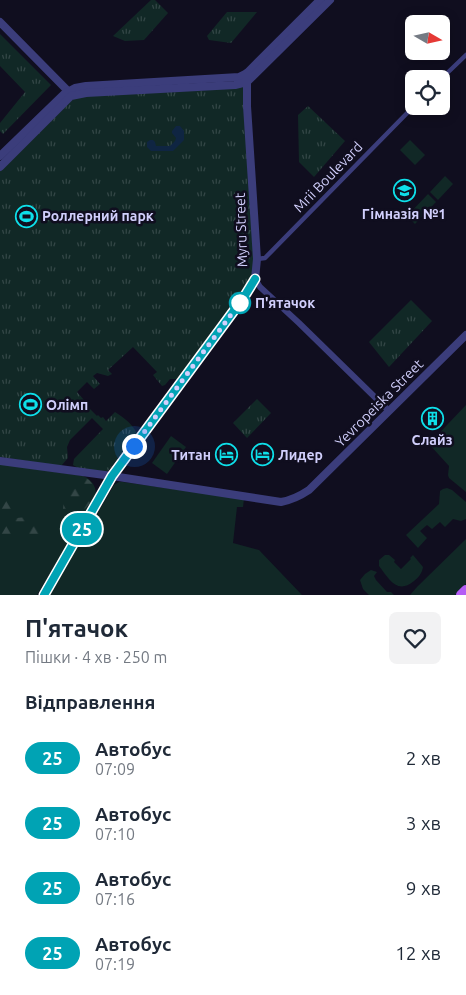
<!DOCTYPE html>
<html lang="uk">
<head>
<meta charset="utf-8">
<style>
	:root { --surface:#fff; --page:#f2f2f3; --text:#1f2937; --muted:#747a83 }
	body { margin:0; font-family:Ubuntu,sans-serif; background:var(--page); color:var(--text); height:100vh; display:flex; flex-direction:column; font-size:19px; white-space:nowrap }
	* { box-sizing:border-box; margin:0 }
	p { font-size:16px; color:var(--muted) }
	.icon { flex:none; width:28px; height:28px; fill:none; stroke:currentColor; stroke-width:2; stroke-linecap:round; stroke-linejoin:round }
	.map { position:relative; height:595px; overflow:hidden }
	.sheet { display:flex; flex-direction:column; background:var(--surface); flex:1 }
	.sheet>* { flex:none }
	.badge { padding:0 10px; border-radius:16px; font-size:18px; line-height:32px }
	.needle { width:32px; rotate:99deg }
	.tools { position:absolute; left:405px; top:15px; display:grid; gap:10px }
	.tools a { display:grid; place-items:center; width:45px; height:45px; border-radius:8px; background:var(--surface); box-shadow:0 2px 12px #0003; font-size:25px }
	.you { position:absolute; width:25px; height:25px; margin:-12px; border:4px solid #fff; border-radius:50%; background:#1a73e8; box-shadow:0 0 0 8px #1a73e833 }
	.map>.badge { position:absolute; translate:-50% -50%; box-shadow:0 0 0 2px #fff }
	h2 { padding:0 25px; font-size:19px; line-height:45px }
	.round { display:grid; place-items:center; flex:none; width:52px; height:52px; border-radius:8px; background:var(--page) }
	.overview { display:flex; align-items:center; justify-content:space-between; height:85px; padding:0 25px }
	h1 { font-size:24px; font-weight:700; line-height:38px }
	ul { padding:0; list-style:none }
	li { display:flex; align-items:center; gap:15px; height:65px; padding:0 25px }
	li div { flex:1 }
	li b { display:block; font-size:19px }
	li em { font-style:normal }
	li .badge { min-width:55px; font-weight:700; text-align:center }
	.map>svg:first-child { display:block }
	.grass { fill:#112826 }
	.forest { fill:url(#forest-firs) }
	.park { fill:url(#park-tufts) }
	.water { fill:#0f2542 }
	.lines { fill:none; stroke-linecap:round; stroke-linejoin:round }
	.pedestrian { stroke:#3b3d7b; stroke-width:4.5 }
	.minor { stroke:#3b3d7b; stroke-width:6 }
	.tertiary { stroke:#3b3d7b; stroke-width:8 }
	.primary { stroke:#b45cf5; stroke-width:10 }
	.line-casing { stroke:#fff; stroke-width:11 }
	.line { stroke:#00a3b4; stroke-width:8 }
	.walk { stroke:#d1cffc; stroke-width:5; stroke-dasharray:0 9 }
	.stop-dot { fill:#fff; stroke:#00a3b4; stroke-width:2.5 }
	.labels { text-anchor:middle; stroke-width:5; stroke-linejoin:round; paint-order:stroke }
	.street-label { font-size:14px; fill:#d1cffc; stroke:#100e1f }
	.poi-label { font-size:14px; font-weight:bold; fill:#d1cffc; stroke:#100e1f; text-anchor:start }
	.stop-label { font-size:14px; font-weight:bold; fill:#d1cffc; stroke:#100e1f; text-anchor:start }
</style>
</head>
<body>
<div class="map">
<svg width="466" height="595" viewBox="0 0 466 595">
	<defs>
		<pattern id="forest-firs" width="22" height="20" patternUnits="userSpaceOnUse" patternTransform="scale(1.25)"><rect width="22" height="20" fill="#112826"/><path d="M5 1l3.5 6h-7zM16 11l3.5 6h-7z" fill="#334646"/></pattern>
		<pattern id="park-tufts" width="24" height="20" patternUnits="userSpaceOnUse" patternTransform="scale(1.25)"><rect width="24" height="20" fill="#112826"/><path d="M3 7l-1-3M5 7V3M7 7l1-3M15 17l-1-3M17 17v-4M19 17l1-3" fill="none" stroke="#334646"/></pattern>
	</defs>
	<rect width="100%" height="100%" fill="#100e1f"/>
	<g class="grass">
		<path d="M410 140 425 155 415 165 400 150Z"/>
		<path d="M445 176 453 184 438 200 430 192Z"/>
		<path d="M428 194 436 202 415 224 407 216Z"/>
		<path d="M466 405V492L449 478 448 475 449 466 429 444Z"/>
		<path d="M171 436 186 447 167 474 152 463Z"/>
		<path d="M0 464 83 476C93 480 98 489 95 500L37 595H0Z"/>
		<path d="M119 482H123L244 499 243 507H237L233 543 259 550 302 595H49L114 485Z"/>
		<path d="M447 488 452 490 466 502V519L461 521 453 519 445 527 440 522 432 529 427 525 420 531 427 538 418 548 406 535 439 504 440 491 443 489Z"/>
		<path d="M466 539V584L455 595H410L417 587Z"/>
		<path d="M385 555H389L395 560 394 562 401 569 411 559 410 558 413 555 423 567C422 573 419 577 414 581 397 595 389 579 379 566V560Z"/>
		<path d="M371 570 377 572 374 576 376 580 387 592H391L394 595H369L363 589 360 580 365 574Z"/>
	</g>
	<g class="forest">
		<path d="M74 476C80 475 84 476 89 480 102 494 89 503 81 514 77 519 68 535 62 521 63 509 64 484 74 476Z"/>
		<path d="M4 486 6 487 10 492 17 509V518L26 517 31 518 36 528 44 532 47 537 44 540C36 540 35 535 29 535 18 534 7 551 0 557V490Z"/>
	</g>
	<g class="park">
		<path d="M151 0H155L168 13 144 40 125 41 113 36Z"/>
		<path d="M227 12H257L231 43 209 40 207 36Z"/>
		<path d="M0 34 51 85 3 134 0 131V123L25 92 0 66Z"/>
		<path d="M243 85 254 262 252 274 249 281 177 379H170L165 385 162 386 153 375 157 372 133 347 108 370 112 374 108 376 97 373 93 376 100 384 94 389 87 382 77 392 90 407 89 408 97 416 98 415 101 418 103 417 106 421 115 412C124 418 133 424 137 434L108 471 106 472 78 468 73 465 74 459 103 429 92 418 70 440 67 447 68 458 61 466 0 457V171L72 99 81 96Z"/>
		<path d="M308 106 345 141 314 177 299 162 298 115Z"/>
		<path d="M411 300 432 321 389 367 369 342Z"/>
		<path d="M257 399 271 413 247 438 233 423Z"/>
	</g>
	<path class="water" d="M176 126H180L184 131V140L173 151H151L147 147V142L150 140H153L155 142 156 146H170L175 141 176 138 172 133V131Z"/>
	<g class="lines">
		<g class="pedestrian">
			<path d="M441 79 466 55"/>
			<path d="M257 259 265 258 414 106"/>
		</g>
		<path class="minor" d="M255 279 260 287 299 323 389 411"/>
		<g class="tertiary">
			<path d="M0 22 68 91 71 93"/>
			<path d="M0 156 64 94 75 88 86 86 239 77 247 73 320 0"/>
			<path d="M0 167 71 96 86 93 235 85 247 82 330 0"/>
			<path d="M0 461 112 476 281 502C292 500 300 496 309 490L466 335"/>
			<path d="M44 595 112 476 244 297 255 279 257 259 247 106V73"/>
		</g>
		<path class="primary" d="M461 595 466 590"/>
	</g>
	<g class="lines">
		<defs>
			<path id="line" d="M44 595 112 476 244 297 255 279"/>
		</defs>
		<use href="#line" class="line-casing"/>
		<use href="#line" class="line"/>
		<path class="walk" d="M134 446 244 297 240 303"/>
	</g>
	<defs>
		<symbol id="school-ring" viewBox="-11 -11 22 22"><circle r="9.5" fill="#100e1f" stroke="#0edfe9" stroke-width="1.5"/><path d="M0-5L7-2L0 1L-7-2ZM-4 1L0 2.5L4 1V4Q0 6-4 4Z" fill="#0edfe9"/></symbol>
		<symbol id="stadium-ring" viewBox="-11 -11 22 22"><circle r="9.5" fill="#100e1f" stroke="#0edfe9" stroke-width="1.5"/><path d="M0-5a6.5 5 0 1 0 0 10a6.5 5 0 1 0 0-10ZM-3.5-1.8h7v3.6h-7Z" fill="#0edfe9"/></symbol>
		<symbol id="building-ring" viewBox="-11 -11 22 22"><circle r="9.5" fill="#100e1f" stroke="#0edfe9" stroke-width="1.5"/><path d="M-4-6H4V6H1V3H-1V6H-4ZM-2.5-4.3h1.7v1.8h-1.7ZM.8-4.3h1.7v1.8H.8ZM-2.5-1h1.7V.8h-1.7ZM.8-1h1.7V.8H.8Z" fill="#0edfe9"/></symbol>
		<symbol id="hotel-ring" viewBox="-11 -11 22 22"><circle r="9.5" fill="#100e1f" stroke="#0edfe9" stroke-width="1.5"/><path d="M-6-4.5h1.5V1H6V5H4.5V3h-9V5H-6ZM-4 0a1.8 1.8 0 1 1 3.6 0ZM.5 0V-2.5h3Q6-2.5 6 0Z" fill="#0edfe9"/></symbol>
	</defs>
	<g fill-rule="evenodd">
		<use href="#school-ring" x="392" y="178" width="25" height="25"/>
		<use href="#stadium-ring" x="14" y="204" width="25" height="25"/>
		<use href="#stadium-ring" x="18" y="392" width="25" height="25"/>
		<use href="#building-ring" x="420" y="406" width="25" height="25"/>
		<use href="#hotel-ring" x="214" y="442" width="25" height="25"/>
		<use href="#hotel-ring" x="250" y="442" width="25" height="25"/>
	</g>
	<circle class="stop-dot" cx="240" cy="303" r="10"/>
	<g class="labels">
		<g class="street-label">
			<text transform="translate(328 177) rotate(-46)" y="5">Mrii Boulevard</text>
			<text transform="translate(241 230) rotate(-92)" y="5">Myru Street</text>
			<text transform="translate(379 403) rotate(-45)" y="5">Yevropeiska Street</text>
		</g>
		<g class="poi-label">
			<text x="404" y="219" text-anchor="middle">Гімназія №1</text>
			<text x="42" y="221">Роллерний парк</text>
			<text x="46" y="410">Олімп</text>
			<text x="432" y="445" text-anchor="middle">Слайз</text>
			<text x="211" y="460" text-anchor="end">Титан</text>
			<text x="278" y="460">Лидер</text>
		</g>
		<g class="stop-label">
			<text x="255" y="308">П'ятачок</text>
		</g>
	</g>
</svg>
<div class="tools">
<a><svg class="needle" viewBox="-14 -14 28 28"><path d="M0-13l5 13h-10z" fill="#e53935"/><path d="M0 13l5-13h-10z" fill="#747a83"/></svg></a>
<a><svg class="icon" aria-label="locate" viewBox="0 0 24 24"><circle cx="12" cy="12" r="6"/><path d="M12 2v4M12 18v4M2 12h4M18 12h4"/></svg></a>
</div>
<div class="you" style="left:134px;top:446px"></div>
<b class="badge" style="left:82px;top:529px;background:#00a3b4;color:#fff">25</b>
</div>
<section class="sheet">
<div class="overview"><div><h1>П'ятачок</h1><p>Пішки · 4 хв · 250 m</p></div><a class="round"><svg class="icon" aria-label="heart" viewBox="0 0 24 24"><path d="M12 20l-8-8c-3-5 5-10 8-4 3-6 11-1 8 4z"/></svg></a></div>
<h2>Відправлення</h2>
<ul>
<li><span class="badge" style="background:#00a3b4;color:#fff">25</span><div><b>Автобус</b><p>07:09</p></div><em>2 хв</em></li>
<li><span class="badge" style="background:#00a3b4;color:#fff">25</span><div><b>Автобус</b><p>07:10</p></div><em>3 хв</em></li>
<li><span class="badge" style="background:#00a3b4;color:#fff">25</span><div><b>Автобус</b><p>07:16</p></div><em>9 хв</em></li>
<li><span class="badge" style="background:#00a3b4;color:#fff">25</span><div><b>Автобус</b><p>07:19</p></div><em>12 хв</em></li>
</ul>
</section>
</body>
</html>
